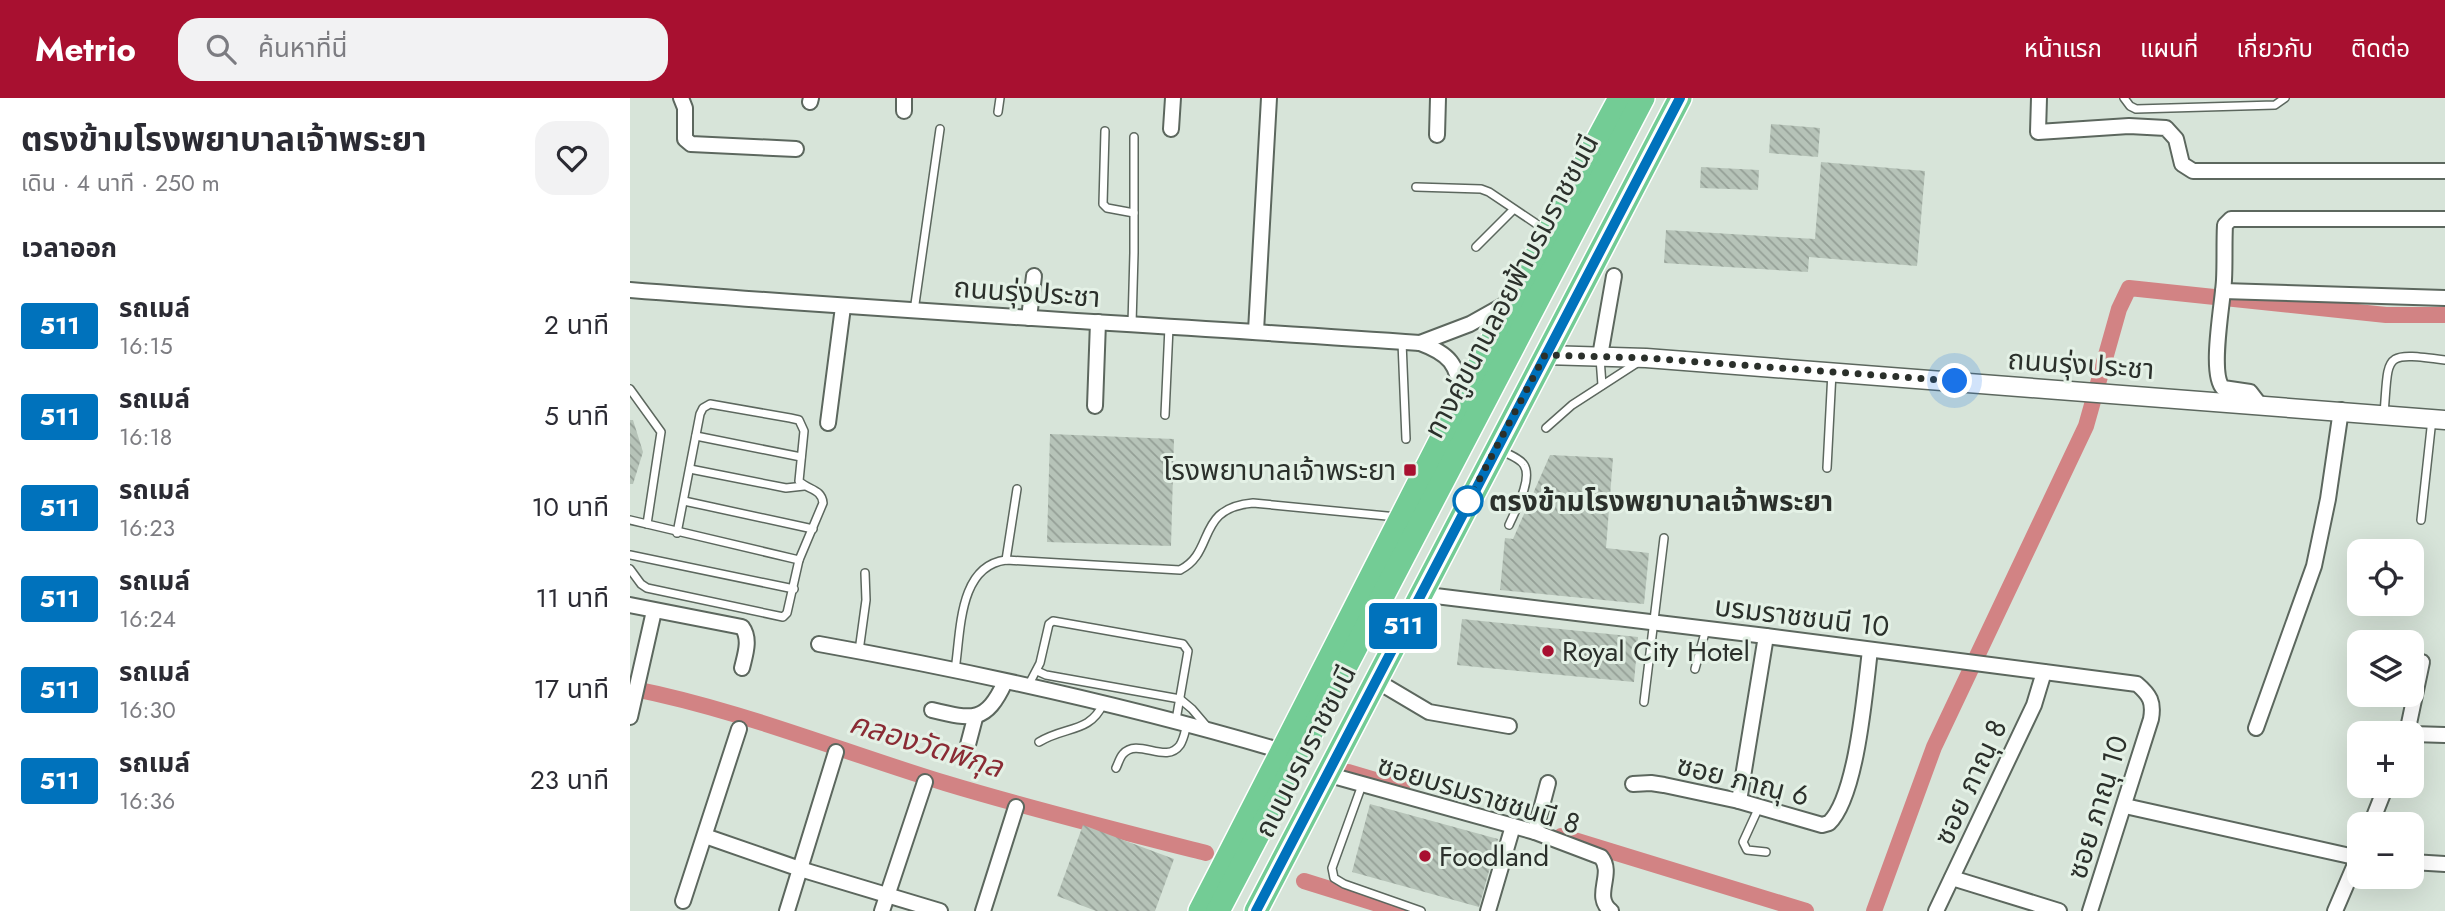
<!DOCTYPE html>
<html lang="th">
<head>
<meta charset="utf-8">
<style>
	:root { --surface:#fff; --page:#f2f2f3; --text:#2b2b33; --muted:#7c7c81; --accent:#a81030 }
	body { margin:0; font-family:Jost,"Noto Sans Thai",sans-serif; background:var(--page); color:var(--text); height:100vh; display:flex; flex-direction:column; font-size:26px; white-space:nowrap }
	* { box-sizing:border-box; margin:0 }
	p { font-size:23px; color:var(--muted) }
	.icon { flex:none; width:38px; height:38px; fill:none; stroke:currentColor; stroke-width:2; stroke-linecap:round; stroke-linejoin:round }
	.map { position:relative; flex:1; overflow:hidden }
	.side { display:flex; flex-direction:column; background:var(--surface); width:630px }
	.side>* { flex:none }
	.badge { padding:0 14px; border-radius:5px; font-size:24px; line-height:46px }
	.fabs { position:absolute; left:1717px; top:441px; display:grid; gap:14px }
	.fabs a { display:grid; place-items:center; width:77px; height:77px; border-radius:14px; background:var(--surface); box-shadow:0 7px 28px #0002; font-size:35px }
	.you { position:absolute; width:35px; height:35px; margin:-18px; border:5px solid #fff; border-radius:50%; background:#1a73e8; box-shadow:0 0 0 10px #1a73e833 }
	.map>.badge { position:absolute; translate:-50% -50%; box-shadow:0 0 0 4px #fff }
	h2 { padding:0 21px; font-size:26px; line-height:63px }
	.round { display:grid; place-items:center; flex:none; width:74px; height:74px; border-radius:21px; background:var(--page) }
	.head { display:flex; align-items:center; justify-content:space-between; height:119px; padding:0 21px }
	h1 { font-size:33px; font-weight:700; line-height:52px }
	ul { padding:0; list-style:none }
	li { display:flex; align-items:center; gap:21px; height:91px; padding:0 21px }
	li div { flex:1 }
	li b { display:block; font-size:26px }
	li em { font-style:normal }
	li .badge { min-width:77px; font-weight:700; text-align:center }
	header { display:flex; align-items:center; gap:42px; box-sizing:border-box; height:98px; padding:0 35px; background:var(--accent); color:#fff }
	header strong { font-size:33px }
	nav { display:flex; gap:38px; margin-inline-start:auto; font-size:24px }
	.search { width:490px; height:63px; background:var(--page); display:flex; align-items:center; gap:18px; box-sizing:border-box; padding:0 24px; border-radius:21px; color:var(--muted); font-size:26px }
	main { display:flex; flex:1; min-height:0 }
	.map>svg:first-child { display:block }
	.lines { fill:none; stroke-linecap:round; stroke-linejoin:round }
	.canal { stroke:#d28384; stroke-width:16 }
	.building { fill:url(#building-back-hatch) }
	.service-casing { stroke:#5c675e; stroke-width:10 }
	.minor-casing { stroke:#5c675e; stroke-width:18 }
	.tertiary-casing { stroke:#5c675e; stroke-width:21 }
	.primary-casing { stroke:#fff; stroke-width:26 }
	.service { stroke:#fff; stroke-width:7 }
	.minor { stroke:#fff; stroke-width:14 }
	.tertiary { stroke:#fff; stroke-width:18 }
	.primary { stroke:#73cc95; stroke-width:23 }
	.line-casing { stroke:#fff; stroke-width:16 }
	.line { stroke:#0072bc; stroke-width:10 }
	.walk { stroke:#2b302b; stroke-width:7; stroke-dasharray:0 12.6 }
	.poi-dot { fill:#a81030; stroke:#e4f1e6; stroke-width:2.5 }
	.stop-dot { fill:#fff; stroke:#0072bc; stroke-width:3.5 }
	.labels { text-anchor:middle; stroke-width:6; stroke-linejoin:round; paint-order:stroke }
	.street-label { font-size:28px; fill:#2b302b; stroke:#e4f1e6 }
	.poi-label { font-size:28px; fill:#2b302b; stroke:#e4f1e6; text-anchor:start }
	.stop-label { font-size:28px; font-weight:bold; fill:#2b302b; stroke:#e4f1e6; text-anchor:start }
	.water-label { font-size:30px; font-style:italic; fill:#8a2b34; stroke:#e4f1e6 }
</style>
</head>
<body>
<header>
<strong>Metrio</strong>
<div class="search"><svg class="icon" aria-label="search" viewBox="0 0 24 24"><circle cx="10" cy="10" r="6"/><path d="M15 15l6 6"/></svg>ค้นหาที่นี่</div>
<nav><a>หน้าแรก</a><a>แผนที่</a><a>เกี่ยวกับ</a><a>ติดต่อ</a></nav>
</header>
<main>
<section class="side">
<div class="head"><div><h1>ตรงข้ามโรงพยาบาลเจ้าพระยา</h1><p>เดิน · 4 นาที · 250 m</p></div><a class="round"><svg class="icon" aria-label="heart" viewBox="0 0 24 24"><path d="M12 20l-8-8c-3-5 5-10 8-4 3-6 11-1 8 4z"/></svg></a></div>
<h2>เวลาออก</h2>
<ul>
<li><span class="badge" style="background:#0072bc;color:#fff">511</span><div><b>รถเมล์</b><p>16:15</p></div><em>2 นาที</em></li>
<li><span class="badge" style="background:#0072bc;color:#fff">511</span><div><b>รถเมล์</b><p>16:18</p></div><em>5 นาที</em></li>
<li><span class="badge" style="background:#0072bc;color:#fff">511</span><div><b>รถเมล์</b><p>16:23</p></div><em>10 นาที</em></li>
<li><span class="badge" style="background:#0072bc;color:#fff">511</span><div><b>รถเมล์</b><p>16:24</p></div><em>11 นาที</em></li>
<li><span class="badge" style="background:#0072bc;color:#fff">511</span><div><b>รถเมล์</b><p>16:30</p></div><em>17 นาที</em></li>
<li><span class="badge" style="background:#0072bc;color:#fff">511</span><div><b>รถเมล์</b><p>16:36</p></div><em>23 นาที</em></li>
</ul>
</section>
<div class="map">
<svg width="1815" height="813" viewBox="0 0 1815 813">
	<defs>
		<pattern id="building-back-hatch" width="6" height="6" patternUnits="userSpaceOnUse" patternTransform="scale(1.75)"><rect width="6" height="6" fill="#b6c3b8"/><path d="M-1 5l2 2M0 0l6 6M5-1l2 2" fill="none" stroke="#949f96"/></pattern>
	</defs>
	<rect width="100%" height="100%" fill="#d7e4d9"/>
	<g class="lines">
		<g class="canal">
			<path d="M0 590C108 611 210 653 315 685 401 711 489 733 576 755"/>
			<path d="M718 674 772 690"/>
			<path d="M931 738 1176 813"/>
			<path d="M674 783 770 813"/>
			<path d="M1244 813 1304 649 1456 328 1489 211 1499 190 1756 217H1815"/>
		</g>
	</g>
	<g class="building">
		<path d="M1141 26 1190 30 1188 59 1139 55Z"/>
		<path d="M1191 64 1295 73 1287 168 1179 159 1178 174 1034 165 1036 132 1185 141Z"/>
		<path d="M1071 69 1129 72 1128 92 1070 90Z"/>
		<path d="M0 322H3L13 354 3 386H0Z"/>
		<path d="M420 336 544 341 541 448 417 444Z"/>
		<path d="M920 357 983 360 976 450 1019 455 1014 506 870 492 875 440 883 441Z"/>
		<path d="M832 521 1008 539 1004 584 827 567Z"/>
		<path d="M740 706 868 741 849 809 722 774Z"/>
		<path d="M453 727 544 761 525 813H466L427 798Z"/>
	</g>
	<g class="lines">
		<defs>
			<g id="service">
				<path d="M1494 0 1500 8 1506 11 1645 7 1655 0"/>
				<path d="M368 14 370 0"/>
				<path d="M475 33 473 106 477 110 504 115"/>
				<path d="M786 89 851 91 859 94 917 133"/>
				<path d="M846 149 883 112"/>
				<path d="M284 213 310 31"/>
				<path d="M502 226 504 155V39"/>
				<path d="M772 244 776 341"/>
				<path d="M970 260 972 287"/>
				<path d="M0 291 31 334 17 426 169 462 157 515 153 519 17 490 11 486 0 471"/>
				<path d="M1754 316C1759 255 1752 254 1815 262"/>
				<path d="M535 317 539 229"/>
				<path d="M916 330 942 307 1010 263"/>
				<path d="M66 338 171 359"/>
				<path d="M870 352C877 356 890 360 894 367 903 381 885 413 879 427"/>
				<path d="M1197 370 1202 274"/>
				<path d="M60 371 156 390 174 388"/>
				<path d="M54 403 183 431"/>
				<path d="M0 422 17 426"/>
				<path d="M1791 422 1802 321"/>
				<path d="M47 435 70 316 73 310 80 306 160 320 169 322 174 333 169 383C178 392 192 391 193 405L169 462"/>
				<path d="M0 457 164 491"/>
				<path d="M376 462 387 391"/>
				<path d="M229 553 236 502 235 475"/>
				<path d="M1065 571 1076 531"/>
				<path d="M325 572C331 534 328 468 376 462L550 472C586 454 565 410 623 405L767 419"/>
				<path d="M407 573 416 577 550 601 562 611 579 631"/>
				<path d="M398 588 410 565 419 526 423 523 553 546 558 553 546 622"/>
				<path d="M1014 604 1034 440"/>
				<path d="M409 644C435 628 460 635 473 606"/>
				<path d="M486 670C488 666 490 659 493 656 508 639 536 667 550 647 554 641 555 633 557 626"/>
				<path d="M732 687 702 770 704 780 714 786 791 813"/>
				<path d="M1129 709 1113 744 1117 752 1136 754"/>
			</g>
			<g id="minor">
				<path d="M51 0 55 10V41L61 46 166 51"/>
				<path d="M1409 0 1408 34 1499 28 1536 30 1546 41 1552 66 1563 73H1815"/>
				<path d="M180 4 181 0"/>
				<path d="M274 13V0"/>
				<path d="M541 31 543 0"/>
				<path d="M807 37 808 0"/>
				<path d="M0 192C263 213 527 227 790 245 820 256 827 266 832 297"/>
				<path d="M1593 193 1815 200"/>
				<path d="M399 220 404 178"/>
				<path d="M626 233 639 0"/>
				<path d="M790 245 840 226 881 203"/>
				<path d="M970 258 984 178"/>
				<path d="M1630 307 1620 294 1593 290C1579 276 1593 204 1594 182 1595 164 1594 145 1595 127L1601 121H1815"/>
				<path d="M465 308 468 224"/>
				<path d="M198 325 213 209"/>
				<path d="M789 496 1136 538 1507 586C1520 597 1524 604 1521 621L1460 813"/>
				<path d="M0 507 112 529C121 541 115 557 112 570"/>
				<path d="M189 546C345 574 500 608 652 653"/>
				<path d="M745 582 799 614 879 628"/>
				<path d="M302 612C343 622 356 625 375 584"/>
				<path d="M0 619 24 513"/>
				<path d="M1626 630 1684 468 1698 401 1711 312"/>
				<path d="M1777 635 1792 564"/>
				<path d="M1782 636 1815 637"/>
				<path d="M335 658 345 620"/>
				<path d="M696 676 905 734 971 759C985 776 962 798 981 813"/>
				<path d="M1003 686 1021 685 1034 687 1109 703 1192 727 1199 725C1227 698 1235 593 1240 552"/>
				<path d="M1109 703 1136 538"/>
				<path d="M1495 708 1729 760"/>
				<path d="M1741 726 1756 688"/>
				<path d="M905 734 918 685"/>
				<path d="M75 738 170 771 310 813"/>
				<path d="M1782 764 1815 766"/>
				<path d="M1322 780 1429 813"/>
				<path d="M53 803 109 631"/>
				<path d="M157 813 206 654"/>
				<path d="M252 813 295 684"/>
				<path d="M353 813 386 709"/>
				<path d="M858 813 883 728"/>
				<path d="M1306 813 1404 607 1414 574"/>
				<path d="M1705 813 1729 757"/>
			</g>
			<path id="tertiary" d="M915 257 1016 260 1815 322"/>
			<g id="primary">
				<path d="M570 813C710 542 845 269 990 0"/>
				<path d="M588 813 1013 0"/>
				<path d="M626 813 1050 0"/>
			</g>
		</defs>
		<use href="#service" class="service-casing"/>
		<use href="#minor" class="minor-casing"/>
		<use href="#tertiary" class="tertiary-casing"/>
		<use href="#primary" class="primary-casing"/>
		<use href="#service" class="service"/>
		<use href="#minor" class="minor"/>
		<use href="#tertiary" class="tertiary"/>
		<use href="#primary" class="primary"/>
	</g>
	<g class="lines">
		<defs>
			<path id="line" d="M626 813 1050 0"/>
		</defs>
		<use href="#line" class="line-casing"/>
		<use href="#line" class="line"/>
		<path class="walk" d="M838 403 915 257 1016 260 1325 283"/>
	</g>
	<g class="poi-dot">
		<rect x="773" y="365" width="14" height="14" rx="3.5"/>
		<circle cx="918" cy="553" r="7"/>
		<circle cx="795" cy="758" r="7"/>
	</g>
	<circle class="stop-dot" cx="838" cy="403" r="14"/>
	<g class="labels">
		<g class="street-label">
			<text transform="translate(881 188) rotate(-62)" y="10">ทางคู่ขนานลอยฟ้าบรมราชชนนี</text>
			<text transform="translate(397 194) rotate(4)" y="10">ถนนรุ่งประชา</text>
			<text transform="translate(1451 266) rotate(4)" y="10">ถนนรุ่งประชา</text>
			<text transform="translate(1172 518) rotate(7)" y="10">บรมราชชนนี 10</text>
			<text transform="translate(675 653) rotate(-63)" y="10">ถนนบรมราชชนนี</text>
			<text transform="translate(1113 682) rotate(14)" y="10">ซอย ภาณุ 6</text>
			<text transform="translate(1340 684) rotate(-65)" y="10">ซอย ภาณุ 8</text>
			<text transform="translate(849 696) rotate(17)" y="10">ซอยบรมราชชนนี 8</text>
			<text transform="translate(1467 709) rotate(-73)" y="10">ซอย ภาณุ 10</text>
		</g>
		<g class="poi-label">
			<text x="766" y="382" text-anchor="end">โรงพยาบาลเจ้าพระยา</text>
			<text x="932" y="563">Royal City Hotel</text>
			<text x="809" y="768">Foodland</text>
		</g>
		<g class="stop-label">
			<text x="859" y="413">ตรงข้ามโรงพยาบาลเจ้าพระยา</text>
		</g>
		<g class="water-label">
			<text transform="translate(296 647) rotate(17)" y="10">คลองวัดพิกุล</text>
		</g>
	</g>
</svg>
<div class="fabs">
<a><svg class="icon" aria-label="locate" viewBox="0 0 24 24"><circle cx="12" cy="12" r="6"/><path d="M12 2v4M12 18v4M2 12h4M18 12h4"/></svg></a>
<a><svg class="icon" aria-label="layers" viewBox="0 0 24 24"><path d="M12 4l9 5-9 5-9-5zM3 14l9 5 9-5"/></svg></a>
<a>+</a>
<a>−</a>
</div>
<div class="you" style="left:1325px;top:283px"></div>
<b class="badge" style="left:773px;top:528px;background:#0072bc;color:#fff">511</b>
</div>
</main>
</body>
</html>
